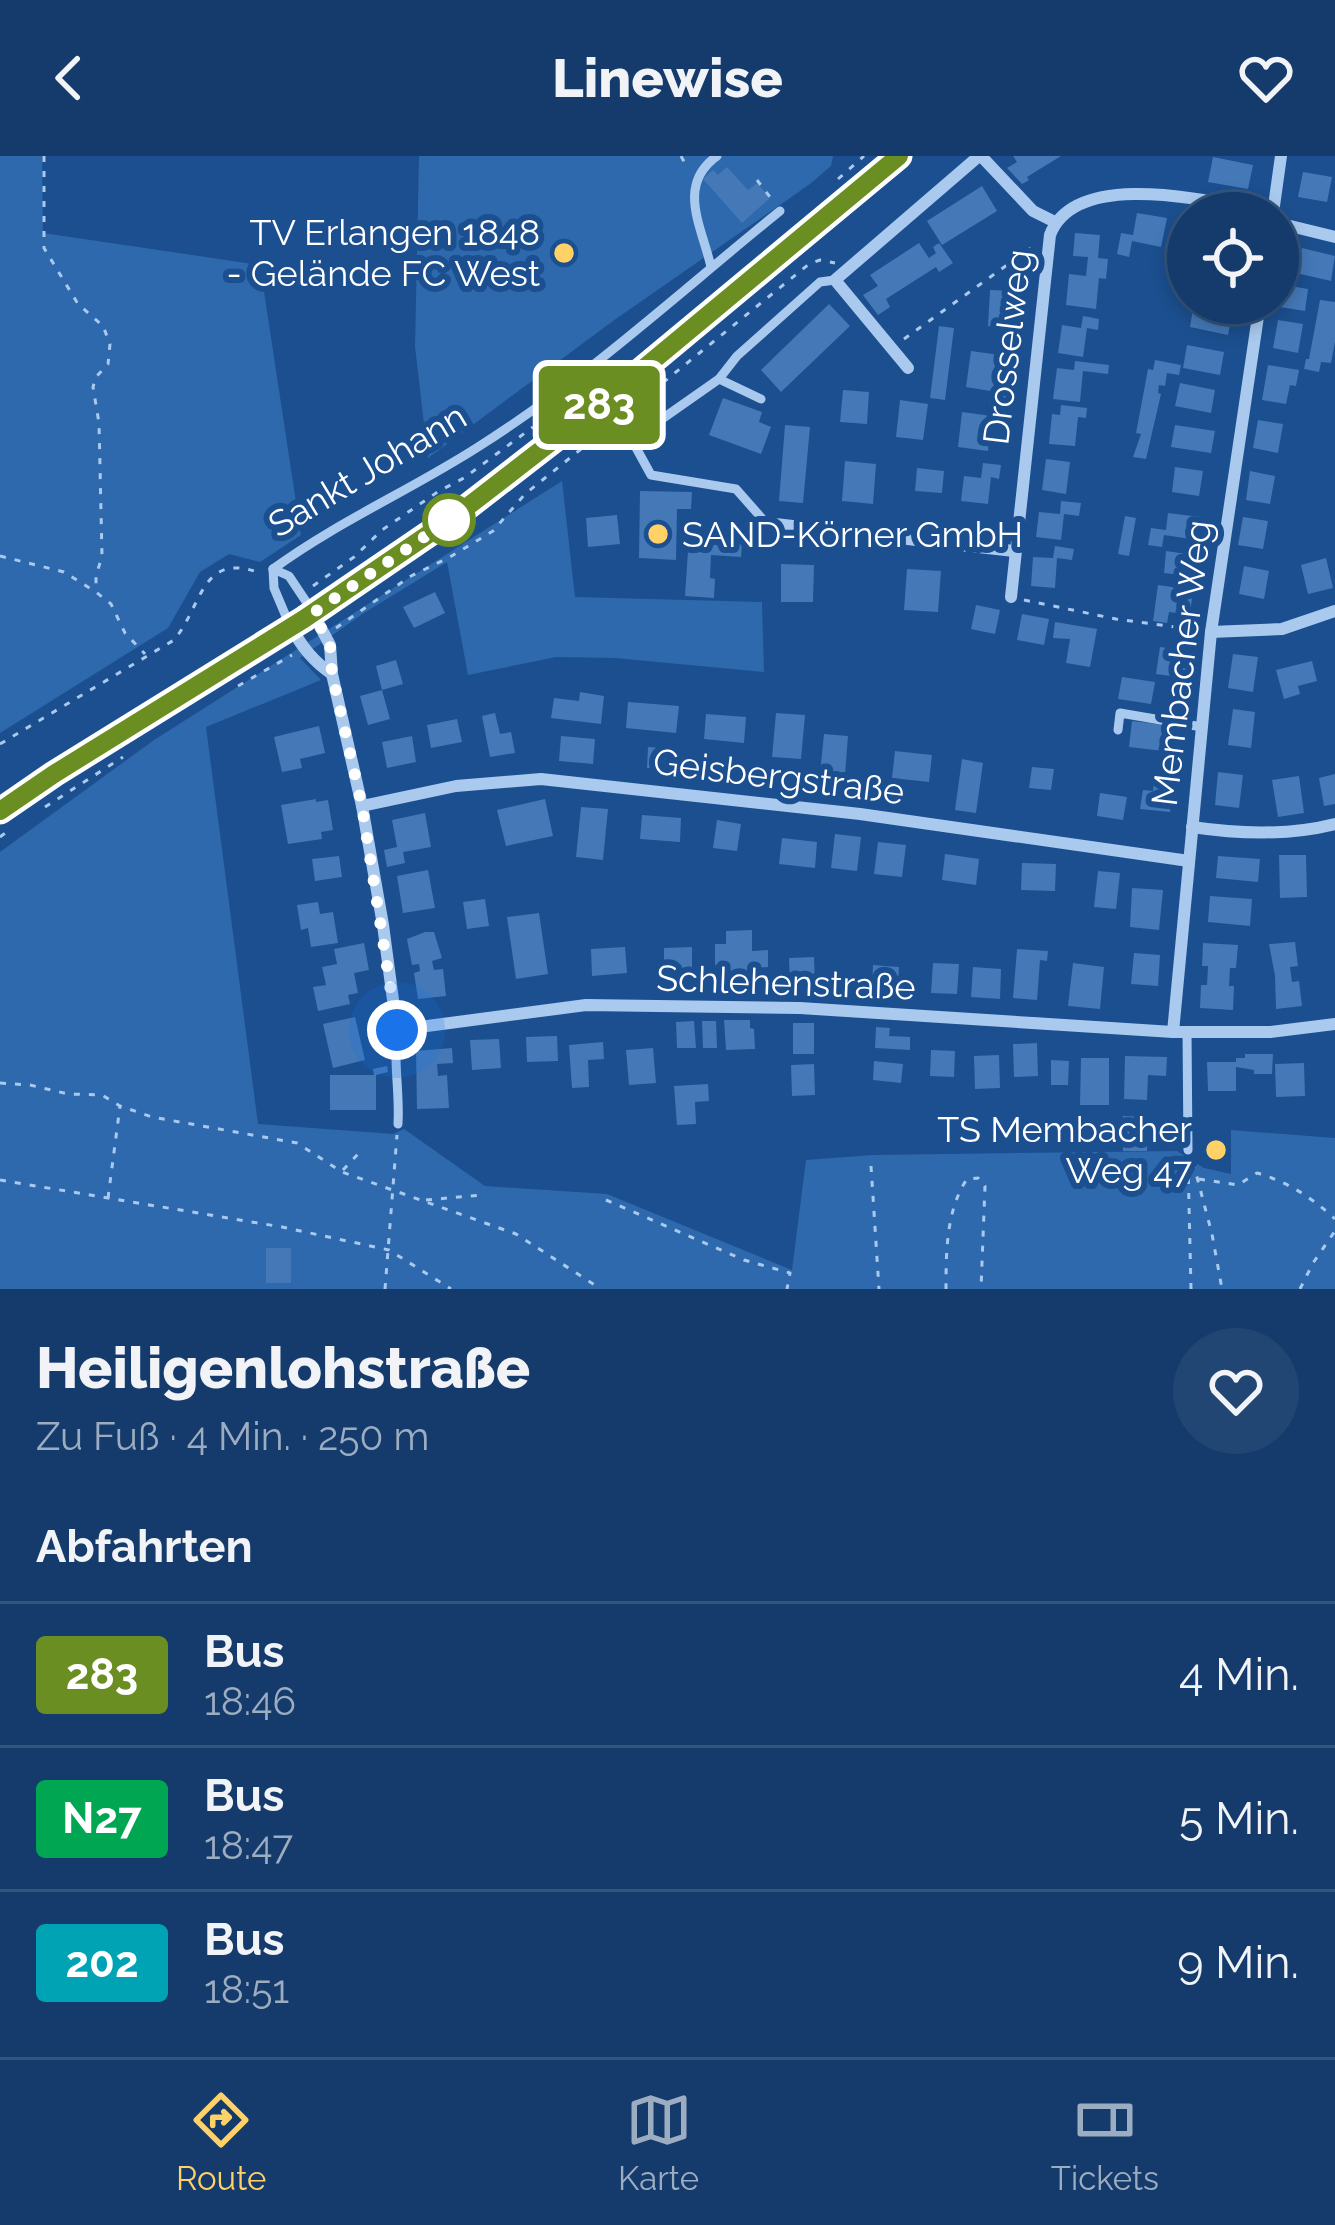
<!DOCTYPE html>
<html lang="de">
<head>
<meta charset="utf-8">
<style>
	:root { --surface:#143b6b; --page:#214673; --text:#f1f3f6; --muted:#9dadc1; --line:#33557e; --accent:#ffd166 }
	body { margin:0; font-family:Raleway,sans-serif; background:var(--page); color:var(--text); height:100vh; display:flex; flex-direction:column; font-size:45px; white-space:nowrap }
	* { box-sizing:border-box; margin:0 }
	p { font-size:39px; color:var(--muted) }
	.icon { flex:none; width:66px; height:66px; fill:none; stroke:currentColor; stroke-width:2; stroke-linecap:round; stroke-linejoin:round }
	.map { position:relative; height:1133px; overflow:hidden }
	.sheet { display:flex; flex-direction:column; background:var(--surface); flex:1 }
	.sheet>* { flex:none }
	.badge { padding:0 24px; border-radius:9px; font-size:42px; line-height:78px }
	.controls { position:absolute; left:1167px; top:36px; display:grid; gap:24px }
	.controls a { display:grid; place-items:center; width:132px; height:132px; border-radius:50%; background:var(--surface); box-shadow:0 6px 18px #0003,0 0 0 3px var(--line); font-size:60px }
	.you { position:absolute; width:60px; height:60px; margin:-30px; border:9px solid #fff; border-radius:50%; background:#1a73e8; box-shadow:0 0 0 18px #1a73e833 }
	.map>.badge { position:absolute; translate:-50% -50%; box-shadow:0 0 0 6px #fff }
	h2 { padding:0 36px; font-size:45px; line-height:108px }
	.round { display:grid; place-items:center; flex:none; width:126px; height:126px; border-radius:63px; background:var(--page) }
	.overview { display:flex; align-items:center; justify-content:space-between; height:204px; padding:0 36px }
	h1 { font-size:57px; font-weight:800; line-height:90px }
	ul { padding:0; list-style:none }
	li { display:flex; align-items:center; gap:36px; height:144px; padding:0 36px; border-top:3px solid var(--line) }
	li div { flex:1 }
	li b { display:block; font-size:45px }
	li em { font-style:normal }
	li .badge { min-width:132px; font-weight:700; text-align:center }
	header { display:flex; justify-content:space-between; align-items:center; height:156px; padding:0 36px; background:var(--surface); font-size:54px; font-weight:800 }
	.tab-bar { display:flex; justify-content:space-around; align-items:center; height:168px; border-top:3px solid var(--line); background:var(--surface); font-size:33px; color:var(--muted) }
	.tab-bar a { display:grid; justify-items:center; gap:6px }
	.tab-bar .on { color:var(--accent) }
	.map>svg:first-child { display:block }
	.green { fill:#2e69ad }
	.building { fill:#4478b7 }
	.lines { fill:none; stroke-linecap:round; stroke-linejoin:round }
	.path { stroke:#a9c9ee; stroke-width:3; stroke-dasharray:6 9; stroke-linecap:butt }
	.lane { stroke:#a9c9ee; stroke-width:9 }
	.street { stroke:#a9c9ee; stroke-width:12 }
	.secondary { stroke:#d6e6fa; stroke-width:24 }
	.line-casing { stroke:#fff; stroke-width:27 }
	.line { stroke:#6b8e23; stroke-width:18 }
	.walk { stroke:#fff; stroke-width:12; stroke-dasharray:0 21.6 }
	.poi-dot { fill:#ffd166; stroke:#1b4f8f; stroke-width:4.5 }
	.stop-dot { fill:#fff; stroke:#6b8e23; stroke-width:6 }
	.labels { text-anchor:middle; stroke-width:12; stroke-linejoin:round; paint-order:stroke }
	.poi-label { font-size:36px; fill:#fff; stroke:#1b4f8f; text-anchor:end }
	.street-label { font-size:36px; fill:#fff; stroke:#1b4f8f }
</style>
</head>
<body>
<header><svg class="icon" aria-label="back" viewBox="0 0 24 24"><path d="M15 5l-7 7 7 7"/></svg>Linewise<svg class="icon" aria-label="heart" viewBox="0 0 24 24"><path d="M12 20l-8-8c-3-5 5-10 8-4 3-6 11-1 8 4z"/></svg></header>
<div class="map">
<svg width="1335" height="1133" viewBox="0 0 1335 1133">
	<rect width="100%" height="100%" fill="#1b4f8f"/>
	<g class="green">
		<path d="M0 0H42L43 77 260 109 301 379 260 406 229 398 200 416 168 472 0 577Z"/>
		<path d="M419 0H833L831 10 810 28 613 165 428 302 415 191Z"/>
		<path d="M562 325 575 441 762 446 764 516 615 502 556 501 468 519 447 406 364 457 300 502 321 524 206 571 258 968 393 978 404 973 485 1030 607 1038 792 1114 806 1004 873 999 1177 995 1204 1012 1231 1018V974L1335 982V1133H0V696L154 584Z"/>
	</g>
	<g class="building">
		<path d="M1013 0H1061L1027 21 1029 24 1022 28 1007 12 1017 6Z"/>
		<path d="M1213 1 1253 9 1248 33 1208 26Z"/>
		<path d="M727 11 748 34 757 27 770 42 742 67 703 23 713 14 718 19Z"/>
		<path d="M1303 16 1332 21 1327 46 1298 41Z"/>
		<path d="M982 30 997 55 942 89 927 65Z"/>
		<path d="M1137 57 1167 62 1161 91 1132 85 1129 101 1117 98 1121 77 1133 79Z"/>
		<path d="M1075 77 1100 79 1098 102 1108 103 1106 123 1099 122 1096 153 1066 149 1069 118 1086 120 1088 101 1073 100Z"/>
		<path d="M919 87 929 102 936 97 933 91 939 87 953 107 939 116 936 111 886 143 890 151 878 159 863 139 878 130 870 119Z"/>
		<path d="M1302 92 1335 100 1331 125 1296 117Z"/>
		<path d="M1284 129 1308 133 1305 155 1280 151Z"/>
		<path d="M990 134 1019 135 1017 172 988 170Z"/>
		<path d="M1320 144 1335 146V186L1331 207 1321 206 1319 216 1304 213 1306 203H1309Z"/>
		<path d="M1194 147H1210L1209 152 1232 157 1228 179 1190 171Z"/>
		<path d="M829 148 850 170 781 236 761 214Z"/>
		<path d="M1083 160 1099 163 1098 174 1087 172 1083 201 1058 197 1062 169 1081 172Z"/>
		<path d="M1278 164 1303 168 1298 197 1273 192Z"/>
		<path d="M939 170 954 172 945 244 930 242Z"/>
		<path d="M1187 189 1224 196 1220 219 1183 212Z"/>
		<path d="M971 195 1000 199 995 237 1009 238 1008 253 989 251 990 235 966 231Z"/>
		<path d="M1155 204 1181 209 1179 219 1167 217 1165 230 1159 229 1158 237 1161 238 1146 303 1133 301 1141 278 1136 277 1148 213 1153 214Z"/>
		<path d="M1075 205 1109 209 1108 218 1083 215 1080 246 1053 243 1057 212 1074 214Z"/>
		<path d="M1268 209 1299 214 1296 230 1290 229 1286 248 1262 244Z"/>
		<path d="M1180 227 1215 234 1211 257 1175 250Z"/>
		<path d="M843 234 869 236 867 268 840 266Z"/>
		<path d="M723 242 762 256 759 266 771 271 761 298 709 279Z"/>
		<path d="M900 244 928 248 923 284 896 281Z"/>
		<path d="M1061 249 1087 252 1086 262 1078 261 1075 290 1049 288 1052 258 1060 259Z"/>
		<path d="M962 256 992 260 988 295 958 291Z"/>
		<path d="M1258 264 1283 268 1278 297 1253 292Z"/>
		<path d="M785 269 810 271 803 347 779 345Z"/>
		<path d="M1175 269 1215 275 1211 297 1171 291Z"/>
		<path d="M1046 303 1070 306 1066 338 1042 334Z"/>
		<path d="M845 305 876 308 873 348 842 345Z"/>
		<path d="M983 307 1001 309 999 323 991 321 988 348 961 345 964 320 981 322Z"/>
		<path d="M1175 311 1203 315 1199 340 1172 336Z"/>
		<path d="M917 312 944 315 942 337 915 335Z"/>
		<path d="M1250 315 1275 320 1270 348 1246 344Z"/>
		<path d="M640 335 692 336 691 353H677L676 404 639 402Z"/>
		<path d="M1061 345 1081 347 1079 360 1064 358 1061 384 1036 381 1039 356 1060 358Z"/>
		<path d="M1168 357 1200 361 1197 384 1164 379 1162 391 1148 389 1151 372 1166 374Z"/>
		<path d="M617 359 620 388 588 391 586 362Z"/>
		<path d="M1125 360 1136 362 1129 400 1118 398Z"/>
		<path d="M1243 361 1268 365 1263 393 1238 389Z"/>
		<path d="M710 371 743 373 741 401 711 399 710 422 715 423 714 442 685 440 689 380 709 381Z"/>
		<path d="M1055 390 1074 393 1072 404 1057 402 1055 432 1031 430 1033 401 1053 402Z"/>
		<path d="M1166 395 1194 399 1191 420 1164 417Z"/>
		<path d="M1326 402 1333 432 1308 438 1301 409Z"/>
		<path d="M781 408 814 409 813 446H781Z"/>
		<path d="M1244 410 1269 415 1264 443 1239 438Z"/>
		<path d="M907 413 941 415 938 456 904 454Z"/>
		<path d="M1158 429 1193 434 1190 459 1169 456 1167 467 1153 465Z"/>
		<path d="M435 436 445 457 414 472 403 451Z"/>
		<path d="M976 449 1000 454 995 478 971 473Z"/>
		<path d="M1022 458 1049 463 1044 489 1017 484Z"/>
		<path d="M1055 466 1097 473 1090 511 1066 507 1070 483 1053 482Z"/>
		<path d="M1160 491 1190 495 1186 522 1156 518Z"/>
		<path d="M1233 498 1258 501 1253 536 1228 532Z"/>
		<path d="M396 504 403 528 382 534 390 563 368 569 360 540 382 534 376 510Z"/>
		<path d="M1312 505 1317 525 1298 530 1300 538 1284 543 1276 514Z"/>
		<path d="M1122 521 1155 526 1151 548 1118 543Z"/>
		<path d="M580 536 604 540 601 568 551 562 554 542 579 545Z"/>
		<path d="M628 546 679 550 676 577 626 572Z"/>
		<path d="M1233 553 1255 556 1251 592 1228 589Z"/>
		<path d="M495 557 500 578 511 576 515 597 490 601 482 560Z"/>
		<path d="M776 557 805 559 801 603 772 601Z"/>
		<path d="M706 558 746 561 744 587 704 583Z"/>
		<path d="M457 563 462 586 431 592 427 569Z"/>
		<path d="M1132 565 1166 569 1163 595 1129 591Z"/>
		<path d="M319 570 325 597 300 603 302 612 282 616 274 581Z"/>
		<path d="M824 578 848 580 845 619 849 620 847 644 825 642 828 617H820Z"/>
		<path d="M412 580 416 606 387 612 382 586Z"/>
		<path d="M561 580 595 583 593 608 559 605Z"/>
		<path d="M648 591 676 593 674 614 647 612Z"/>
		<path d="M895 595 932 599 929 626 892 622Z"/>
		<path d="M962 603 983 607 976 657 955 654Z"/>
		<path d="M1032 611 1054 613 1051 634 1029 632Z"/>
		<path d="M1218 616 1243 619 1239 652 1215 649Z"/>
		<path d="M1155 618 1174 620 1170 656 1140 653 1143 634 1153 635Z"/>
		<path d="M1335 618V648L1324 650 1319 622Z"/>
		<path d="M1299 620 1304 657 1278 661 1272 624Z"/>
		<path d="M1100 637 1127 641 1123 664 1097 660Z"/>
		<path d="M316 643V646L328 644 333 674 321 676 322 683 288 688 281 649Z"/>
		<path d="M545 643 553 680 506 690 497 654Z"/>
		<path d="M581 651 608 653 603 704 576 701Z"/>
		<path d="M425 657 431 691 403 696 405 707 387 711 384 694 397 691 392 664Z"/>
		<path d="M642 659 681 662 680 686 640 683Z"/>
		<path d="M717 664 741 668 737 695 713 692Z"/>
		<path d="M835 678 861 681 857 715 831 712Z"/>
		<path d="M782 682 817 686 815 712 779 708Z"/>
		<path d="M878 686 906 689 902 721 874 718Z"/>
		<path d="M945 698 979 703 976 729 942 724Z"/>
		<path d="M1279 699H1306L1307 741 1280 742Z"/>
		<path d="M339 700 342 721 315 725 312 703Z"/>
		<path d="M1218 700 1260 703 1258 726 1216 722Z"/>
		<path d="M1022 707 1056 708 1055 735 1021 734Z"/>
		<path d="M428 714 435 752 403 757 397 720Z"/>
		<path d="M1098 715 1120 717 1116 753 1094 751Z"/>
		<path d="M1132 732 1163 734 1159 774 1130 771Z"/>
		<path d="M1210 740 1252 743 1250 770 1208 766Z"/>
		<path d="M485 743 489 770 467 773 463 746Z"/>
		<path d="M318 746 320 758 333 756 338 787 311 791 308 772 301 774 297 749Z"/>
		<path d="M539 757 548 818 516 823 507 761Z"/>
		<path d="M752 774V795L768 794V811L752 812V821H729V808L715 809V788H726V775Z"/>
		<path d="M425 776H434L442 802 432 805 434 814 443 813 446 840 418 843 414 817 420 815 419 808 412 809 407 783Z"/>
		<path d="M1295 786 1298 810 1290 811 1292 826 1299 825 1302 850 1276 853 1275 820 1269 788Z"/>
		<path d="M364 787 369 814 354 817 358 837 348 839 350 848 318 855 313 831 326 829 322 811 337 808 334 793Z"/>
		<path d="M1203 787 1238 789 1236 812H1230L1229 830H1234L1233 854 1200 852 1201 829H1207L1208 810H1202Z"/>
		<path d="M625 791 627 817 592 820 591 793Z"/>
		<path d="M692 791V816L664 817V792Z"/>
		<path d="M1017 793 1048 795 1047 805 1040 804 1037 844 1013 842Z"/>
		<path d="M1134 797 1160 799 1158 830 1131 828Z"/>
		<path d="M814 801 815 828 790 829 789 802Z"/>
		<path d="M933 807 959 808 957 838 931 837Z"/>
		<path d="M1073 807 1104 811 1100 853 1068 850Z"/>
		<path d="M873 809 899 811 898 832 872 831Z"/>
		<path d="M973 811 1001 813 1000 843 971 841Z"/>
		<path d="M355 861 365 904 333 912 323 868Z"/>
		<path d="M724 864H750V872L754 873 755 893 726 894Z"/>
		<path d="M694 865 696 892H677L676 866Z"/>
		<path d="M702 865H716L717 892H703Z"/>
		<rect x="793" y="867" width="21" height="31"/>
		<path d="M876 871 890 872 889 880 910 881V894L875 892Z"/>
		<path d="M557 880 558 905 527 906 526 881Z"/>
		<path d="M499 883 501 912 472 914 470 884Z"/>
		<path d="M603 886 604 903 588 904 589 931 572 932 569 889Z"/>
		<path d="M1037 887 1038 920 1014 921 1013 888Z"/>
		<path d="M452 892 453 907 437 908 438 920 447 919 449 952 417 953 416 895Z"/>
		<path d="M653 892 656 927 629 929 626 894Z"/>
		<path d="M931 894 955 895 954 921 930 920Z"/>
		<path d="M1245 898H1273L1272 918H1254V914L1236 911V935H1208L1207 906H1236V902H1245Z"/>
		<path d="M999 899 1000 932 975 933 974 900Z"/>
		<path d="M1125 900 1167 901 1166 920 1148 919 1147 944 1124 943Z"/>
		<path d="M1081 902H1109V949H1080Z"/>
		<path d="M1051 904 1069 905 1068 929H1051Z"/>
		<path d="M874 905 903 908 901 927 873 924Z"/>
		<path d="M1304 907 1305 940 1276 941 1275 908Z"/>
		<path d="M814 908 815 939 792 940 791 909Z"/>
		<path d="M387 910 388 916 376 919V954H330V919H374L373 913Z"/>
		<path d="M708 928 709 945 695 946 696 968 677 969 674 930Z"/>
		<path d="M1123 960 1147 961V995H1123Z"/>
		<rect x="266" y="1092" width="25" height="35"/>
	</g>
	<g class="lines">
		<g class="path">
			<path d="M44 0V92L78 148 103 170 110 188 108 208 96 221 93 231 99 267 102 400 96 420V436"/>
			<path d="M681 0 688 13"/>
			<path d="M838 23 864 0"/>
			<path d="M757 24 773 45"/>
			<path d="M904 183 1032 91"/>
			<path d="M628 255 809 108 820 104 835 107"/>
			<path d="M0 400 64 416 96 436 111 448 125 477 145 498"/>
			<path d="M313 430 354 401 382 374 439 335 464 322 533 271"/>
			<path d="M1024 444 1116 463 1198 474"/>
			<path d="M336 472 411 420 450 401 493 375 525 338 611 269"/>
			<path d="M238 530 292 499"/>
			<path d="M0 588 174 484C203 449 201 395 260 417"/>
			<path d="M45 651 123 601"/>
			<path d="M0 681 12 672"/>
			<path d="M0 927 30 929 68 938 102 939 120 950 152 961 297 987 342 1016 516 1078 601 1133"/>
			<path d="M1193 1006 1212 1078 1222 1133"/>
			<path d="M1188 1007 1191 1133"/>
			<path d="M871 1010 879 1133"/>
			<path d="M343 1014 358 998"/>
			<path d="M1199 1023 1238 1029 1257 1017C1288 1026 1311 1041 1335 1063"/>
			<path d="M0 1024 282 1071 389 1094 451 1133"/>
			<path d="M108 1042 120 950"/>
			<path d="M426 1044 481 1039"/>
			<path d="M606 1044 744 1104 790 1117 787 1133"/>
			<path d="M385 1133 397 979"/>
			<path d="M946 1133C946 1097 946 1054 967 1023L978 1022 985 1030 981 1133"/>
			<path d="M1300 1133 1313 1107 1335 1075"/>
		</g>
		<g class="lane">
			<path d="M711 111C702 71 676 29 717 0"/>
			<path d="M719 223 737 200 820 126 835 124"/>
			<path d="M611 246 651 319 736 333 766 367"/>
			<path d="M632 284 719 223 761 243"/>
			<path d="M273 413C337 366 411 334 478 291 586 223 681 135 780 55"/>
			<path d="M273 413 274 432 290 470"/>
			<path d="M273 413 289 420 313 456"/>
			<path d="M1118 574 1120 557 1202 571"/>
			<path d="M397 874C393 905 400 937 398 968"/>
			<path d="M1187 876 1188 994"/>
		</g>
		<g class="street">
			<path d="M981 0 1033 55 1055 66"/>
			<path d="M1273 57 1281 0"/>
			<path d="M1278 67 1335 81"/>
			<path d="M908 212 835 124 979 0"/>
			<path d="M766 367 1014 395"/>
			<path d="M1011 441 1050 79C1075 13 1204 44 1257 54L1261 57"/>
			<path d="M313 457 330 489 332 518 362 650 383 769 397 874 586 849 800 852 1173 876H1270L1335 868"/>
			<path d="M291 471C302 491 313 505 332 518"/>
			<path d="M1211 476 1282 473 1335 455"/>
			<path d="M362 650 456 630 541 623 860 658 1189 705"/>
			<path d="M1192 671C1239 678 1288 680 1335 668"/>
			<path d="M1173 876 1211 476 1260 147"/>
		</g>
		<path class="secondary" d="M0 655 54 618 304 463 458 358 609 241 899 0"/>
	</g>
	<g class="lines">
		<defs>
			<path id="line" d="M0 655 54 618 304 463 458 358 608 242 899 0"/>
		</defs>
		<use href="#line" class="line-casing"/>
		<use href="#line" class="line"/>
		<path class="walk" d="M397 874 362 650 332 518 330 489 313 457 458 358 449 364"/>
	</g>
	<g class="poi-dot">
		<circle cx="564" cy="97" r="12"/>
		<circle cx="658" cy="378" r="12"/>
		<circle cx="1216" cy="994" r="12"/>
	</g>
	<circle class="stop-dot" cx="449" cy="364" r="24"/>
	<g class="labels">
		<g class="poi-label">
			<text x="540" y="89">TV Erlangen 1848<tspan x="540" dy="41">- Gelände FC West</tspan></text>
			<text x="682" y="391" text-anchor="start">SAND-Körner GmbH</text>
			<text x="1192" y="986">TS Membacher<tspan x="1192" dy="41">Weg 47</tspan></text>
		</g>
		<g class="street-label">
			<text transform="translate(1007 191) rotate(-83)" y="13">Drosselweg</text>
			<text transform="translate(367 314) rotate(-31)" y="13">Sankt Johann</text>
			<text transform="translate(1181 507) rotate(-83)" y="13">Membacher Weg</text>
			<text transform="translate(779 620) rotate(7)" y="13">Geisbergstraße</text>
			<text transform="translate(786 826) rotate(2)" y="13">Schlehenstraße</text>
		</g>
	</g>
</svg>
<div class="controls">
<a><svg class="icon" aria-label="locate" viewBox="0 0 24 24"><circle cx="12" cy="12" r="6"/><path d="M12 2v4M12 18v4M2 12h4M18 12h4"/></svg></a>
</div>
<div class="you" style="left:397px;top:874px"></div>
<b class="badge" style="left:599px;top:249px;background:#6b8e23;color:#fff">283</b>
</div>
<section class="sheet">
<div class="overview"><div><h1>Heiligenlohstraße</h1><p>Zu Fuß · 4 Min. · 250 m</p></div><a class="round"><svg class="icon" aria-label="heart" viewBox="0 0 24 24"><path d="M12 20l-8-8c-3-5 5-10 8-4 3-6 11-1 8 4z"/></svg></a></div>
<h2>Abfahrten</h2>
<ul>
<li><span class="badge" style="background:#6b8e23;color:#fff">283</span><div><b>Bus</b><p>18:46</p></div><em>4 Min.</em></li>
<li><span class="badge" style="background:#00a651;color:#fff">N27</span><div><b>Bus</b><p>18:47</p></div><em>5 Min.</em></li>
<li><span class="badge" style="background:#00a3b4;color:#fff">202</span><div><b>Bus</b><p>18:51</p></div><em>9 Min.</em></li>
</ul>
</section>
<nav class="tab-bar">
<a class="on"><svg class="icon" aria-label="directions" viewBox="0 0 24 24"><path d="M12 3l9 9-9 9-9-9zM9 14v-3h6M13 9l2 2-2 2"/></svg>Route</a>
<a><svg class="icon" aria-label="map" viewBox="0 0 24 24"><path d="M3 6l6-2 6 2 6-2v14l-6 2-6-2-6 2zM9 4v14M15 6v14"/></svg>Karte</a>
<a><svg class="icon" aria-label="tickets" viewBox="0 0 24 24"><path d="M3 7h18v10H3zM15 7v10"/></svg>Tickets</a>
</nav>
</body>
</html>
